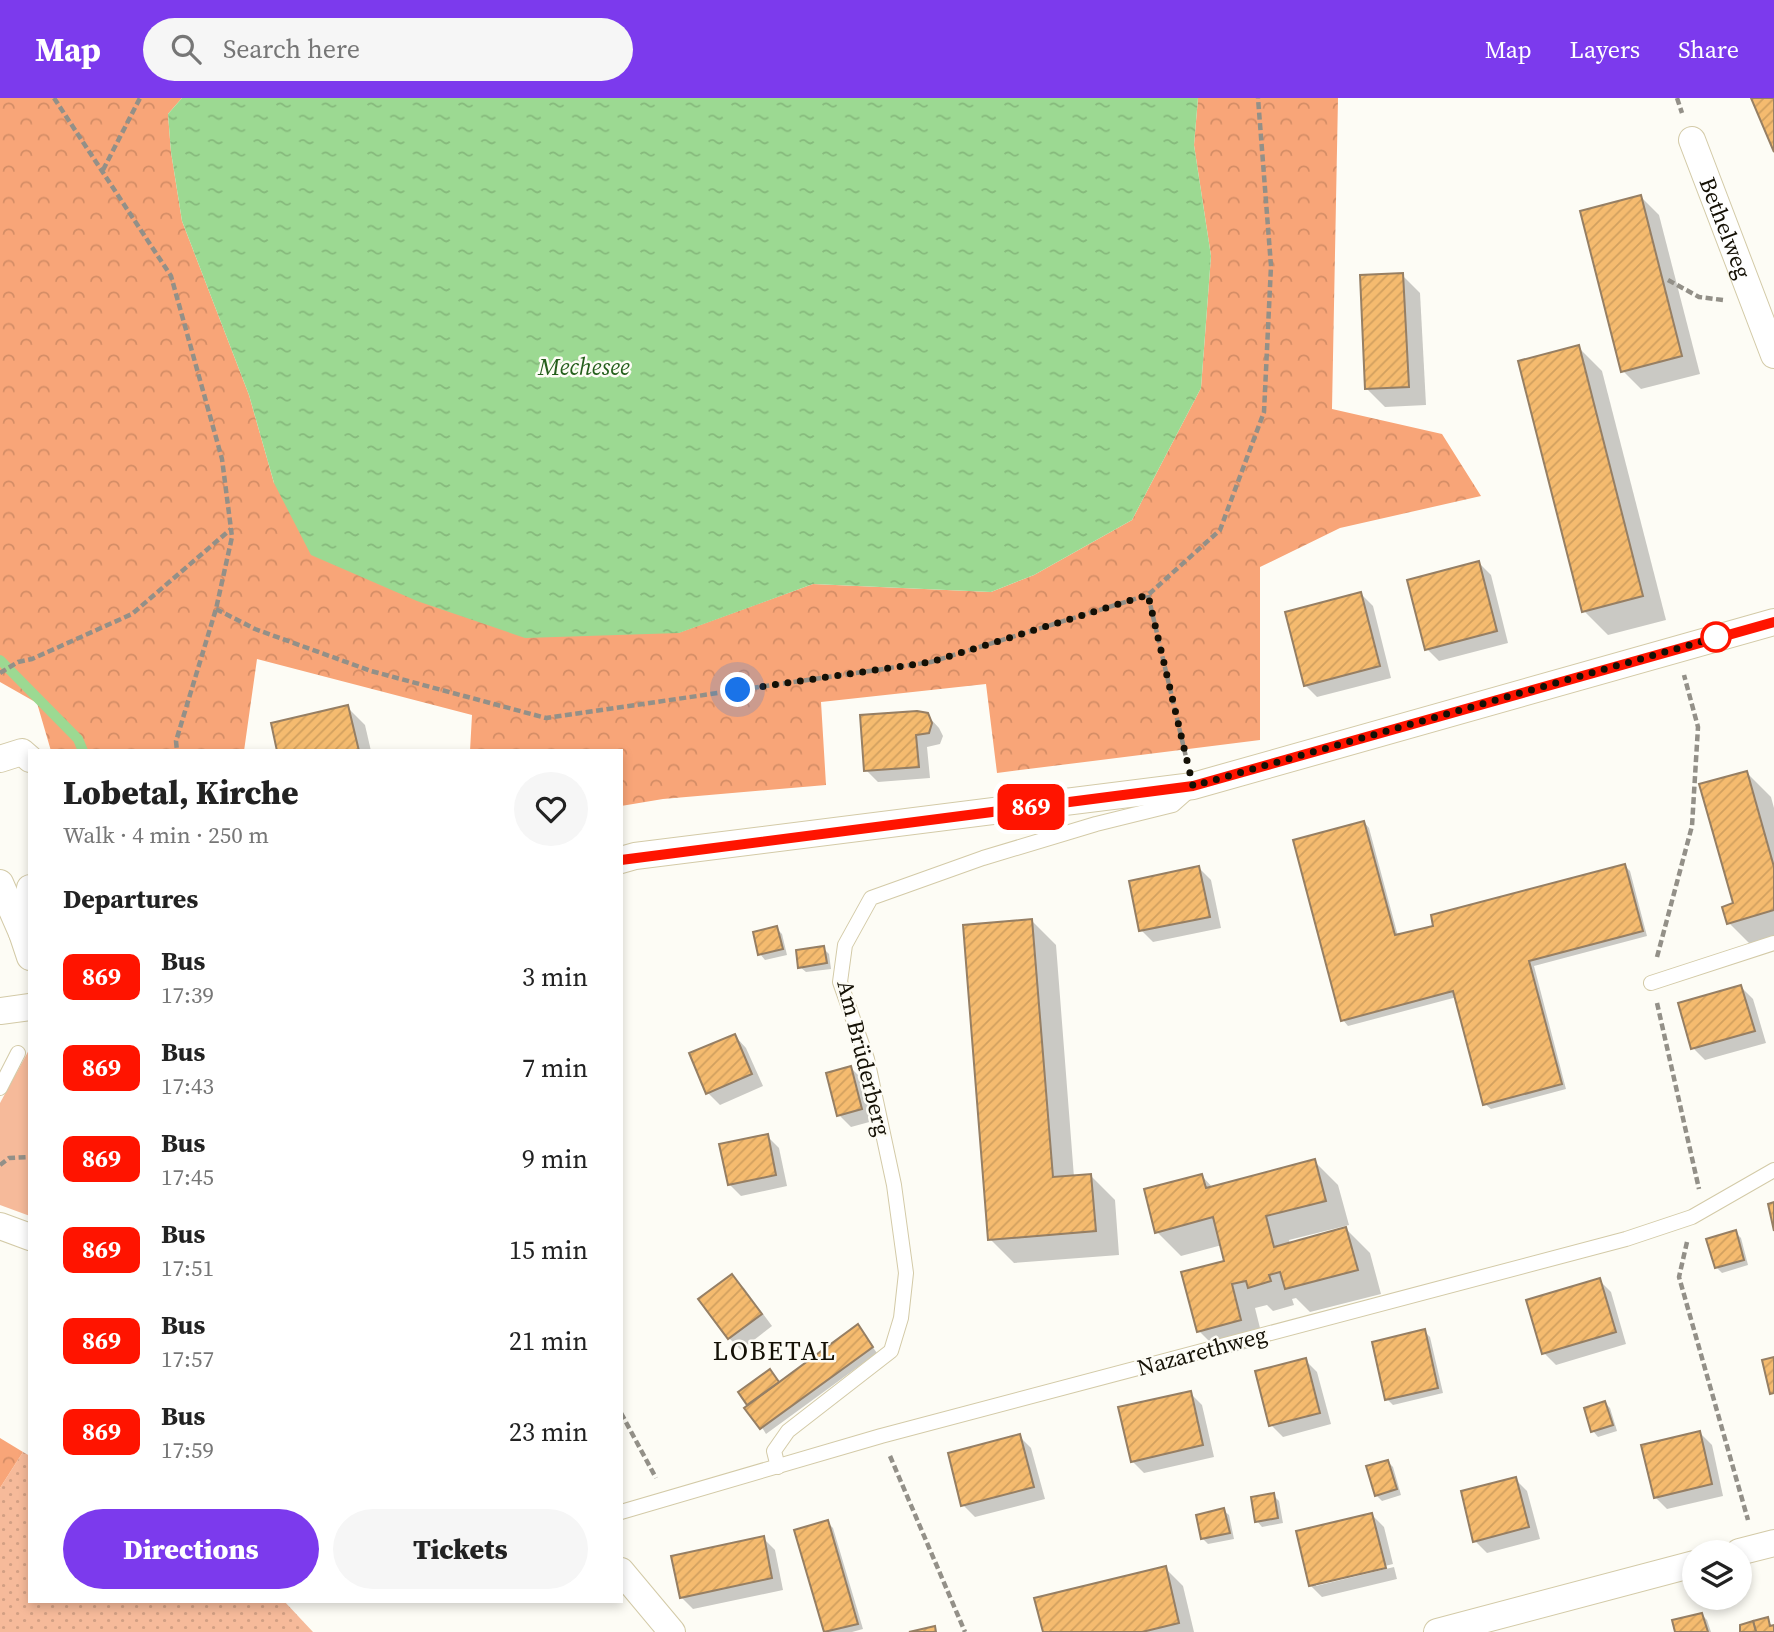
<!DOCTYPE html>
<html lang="en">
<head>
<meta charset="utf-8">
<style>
	:root { --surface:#fff; --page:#f6f6f6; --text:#222; --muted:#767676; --accent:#7c3aed }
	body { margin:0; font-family:"Source Serif 4",serif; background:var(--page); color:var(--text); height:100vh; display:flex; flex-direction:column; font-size:26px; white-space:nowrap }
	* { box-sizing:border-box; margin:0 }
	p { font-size:23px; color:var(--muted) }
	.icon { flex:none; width:38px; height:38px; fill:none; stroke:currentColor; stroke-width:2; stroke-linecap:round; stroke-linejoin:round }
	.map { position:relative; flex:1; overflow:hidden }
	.details { position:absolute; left:28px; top:651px; width:595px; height:854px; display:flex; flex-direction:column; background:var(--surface); border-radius:0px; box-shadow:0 4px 10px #0003 }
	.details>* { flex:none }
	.badge { padding:0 14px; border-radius:10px; font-size:24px; line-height:46px }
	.controls { position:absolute; left:1682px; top:1442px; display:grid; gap:14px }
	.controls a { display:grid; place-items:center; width:70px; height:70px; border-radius:50%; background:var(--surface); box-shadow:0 4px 10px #0003; font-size:35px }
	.you { position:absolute; width:35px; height:35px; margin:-18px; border:5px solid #fff; border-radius:50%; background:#1a73e8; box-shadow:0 0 0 10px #1a73e833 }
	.map>.badge { position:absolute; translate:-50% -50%; box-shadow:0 0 0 4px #fff }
	h2 { padding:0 35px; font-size:26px; line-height:63px }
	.round { display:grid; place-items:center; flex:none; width:74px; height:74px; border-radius:37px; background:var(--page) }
	.headline { display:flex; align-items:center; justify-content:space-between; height:119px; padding:0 35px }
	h1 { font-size:33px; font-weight:800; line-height:52px }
	.cta { display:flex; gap:14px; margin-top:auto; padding:14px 35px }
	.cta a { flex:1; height:80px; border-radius:42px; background:var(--accent); color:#fff; font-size:28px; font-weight:800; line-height:80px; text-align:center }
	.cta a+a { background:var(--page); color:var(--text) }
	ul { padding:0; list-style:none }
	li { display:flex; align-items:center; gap:21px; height:91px; padding:0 35px }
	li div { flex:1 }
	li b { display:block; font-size:26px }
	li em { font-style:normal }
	li .badge { min-width:77px; font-weight:700; text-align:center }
	header { display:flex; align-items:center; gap:42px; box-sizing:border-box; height:98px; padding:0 35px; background:var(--accent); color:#fff }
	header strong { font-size:33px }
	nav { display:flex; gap:38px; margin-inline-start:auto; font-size:24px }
	.search { width:490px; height:63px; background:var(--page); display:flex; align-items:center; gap:18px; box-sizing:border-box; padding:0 24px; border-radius:38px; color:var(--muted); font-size:26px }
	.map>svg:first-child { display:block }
	.grass { fill:url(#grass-dots) }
	.forest { fill:url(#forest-crowns) }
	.park { fill:#f6ba9a }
	.water { fill:url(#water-ripples) }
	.shadow { fill:#0003 }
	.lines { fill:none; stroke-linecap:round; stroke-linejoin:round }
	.stream { stroke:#9cd992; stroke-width:10 }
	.building { fill:url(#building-hatch); stroke:#967f64; stroke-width:2 }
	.service-casing { stroke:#d3caa7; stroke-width:16 }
	.minor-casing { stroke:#d3caa7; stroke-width:28 }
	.path { stroke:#939088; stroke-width:4.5; stroke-dasharray:7 3.5; stroke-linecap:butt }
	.service { stroke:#fff; stroke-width:14 }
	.minor { stroke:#fff; stroke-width:26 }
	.line-casing { stroke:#fff; stroke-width:16 }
	.line { stroke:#ff1400; stroke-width:10 }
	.walk { stroke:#141005; stroke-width:7; stroke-dasharray:0 12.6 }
	.stop-dot { fill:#fff; stroke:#ff1400; stroke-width:3.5 }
	.labels { text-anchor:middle; stroke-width:5; stroke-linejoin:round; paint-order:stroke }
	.street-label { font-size:23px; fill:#141005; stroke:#fdfcf5 }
	.water-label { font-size:24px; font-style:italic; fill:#245e1b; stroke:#fdfcf5 }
	.quarter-label { font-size:26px; letter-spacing:2px; fill:#141005; stroke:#fdfcf5 }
</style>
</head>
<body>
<header>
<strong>Map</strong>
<div class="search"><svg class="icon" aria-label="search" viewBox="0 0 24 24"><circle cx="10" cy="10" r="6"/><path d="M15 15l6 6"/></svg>Search here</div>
<nav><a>Map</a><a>Layers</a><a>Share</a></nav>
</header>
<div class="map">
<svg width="1774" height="1534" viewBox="0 0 1774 1534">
	<defs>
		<pattern id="grass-dots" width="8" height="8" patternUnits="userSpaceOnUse" patternTransform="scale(1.75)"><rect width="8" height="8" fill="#f6ba9a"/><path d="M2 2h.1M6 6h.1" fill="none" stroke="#d29f83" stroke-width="1.8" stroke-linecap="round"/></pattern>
		<pattern id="forest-crowns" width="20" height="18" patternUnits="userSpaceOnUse" patternTransform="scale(1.75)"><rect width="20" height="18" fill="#f8a578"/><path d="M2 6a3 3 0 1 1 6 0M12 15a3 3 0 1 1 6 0" fill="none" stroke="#d48d66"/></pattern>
		<pattern id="water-ripples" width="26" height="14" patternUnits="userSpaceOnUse" patternTransform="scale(1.75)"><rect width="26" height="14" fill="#9cd992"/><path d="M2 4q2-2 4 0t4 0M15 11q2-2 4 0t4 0" fill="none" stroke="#86b97c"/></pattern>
		<pattern id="building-hatch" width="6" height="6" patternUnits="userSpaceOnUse" patternTransform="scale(1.75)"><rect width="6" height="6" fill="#f5bb6f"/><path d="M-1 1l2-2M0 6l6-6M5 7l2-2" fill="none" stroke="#d1a05f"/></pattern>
	</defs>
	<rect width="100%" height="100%" fill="#fdfcf5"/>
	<path class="grass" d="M23 1354 30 1358V1503H284L313 1534H0V1390Z"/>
	<g class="forest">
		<path d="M0 0H182L168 16 171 54 182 123 249 297 274 385 678 535 813 486 991 494 1034 477 1132 422 1201 290 1211 158 1194 47 1198 0H1338L1332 311 1442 336 1481 398 1340 430 1260 469V642L997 675 986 586 821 604 826 687 663 701 621 708V653H470L472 617 257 561 244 653H51L37 605 0 584Z"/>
		<path d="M0 1340 23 1354 0 1390Z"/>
	</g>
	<path class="park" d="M30 950V1118L0 1107V1005Z"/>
	<path class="water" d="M182 0H1198L1194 47 1211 158 1201 290 1132 422 1034 477 991 494 813 486 679 535 525 540 417 503 311 457 274 385 249 297 182 123 171 54 168 16Z"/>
	<g class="shadow">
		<path d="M1641 99 1659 117 1700 276 1641 291 1623 273Z"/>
		<path d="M1402 177 1420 195 1426 307 1385 309 1367 291Z"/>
		<path d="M1578 249 1602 273 1666 522 1608 537 1584 513Z"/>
		<path d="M1479 465 1491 477 1508 545 1439 563 1427 551Z"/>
		<path d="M1361 496 1373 508 1391 580 1317 599 1305 587Z"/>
		<path d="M347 609 365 627 371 653H279Z"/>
		<path d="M927 617 939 630 943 638 940 646 927 649 930 680 878 684 866 672Z"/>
		<path d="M1747 675 1771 699 1774 710V843L1753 849 1729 825 1735 806Z"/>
		<path d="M1364 724 1369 730 1398 838 1436 829 1625 768 1630 773 1647 838 1534 868 1566 991 1491 1011 1485 1006 1457 899 1348 928 1343 922Z"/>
		<path d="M1199 770 1211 782 1221 830 1153 844 1141 832Z"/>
		<path d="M1032 823 1056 847 1074 1079 1091 1078 1115 1102 1119 1157 1014 1165 990 1141Z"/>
		<path d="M776 830 782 836 787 857 765 862 760 856Z"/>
		<path d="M823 850 829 856 831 871 806 874 800 869Z"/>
		<path d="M1741 889 1753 901 1766 945 1705 962 1693 950Z"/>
		<path d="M735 938 746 950 763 988 720 1007 708 995Z"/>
		<path d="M851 970 863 982 873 1023 851 1029 839 1017Z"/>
		<path d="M767 1038 779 1050 787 1088 741 1098 729 1086Z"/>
		<path d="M1314 1063 1338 1087 1349 1127 1289 1142 1290 1146 1346 1131 1370 1155 1381 1196 1310 1214 1296 1200 1292 1201 1294 1207 1273 1213 1267 1207 1255 1210 1264 1246 1223 1257 1199 1233 1226 1164 1222 1147 1181 1158 1157 1134 1202 1078 1213 1090Z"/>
		<path d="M1735 1134 1741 1140 1748 1167 1722 1175 1716 1169Z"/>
		<path d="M732 1179 744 1190 772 1228 741 1252 729 1240 701 1202Z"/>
		<path d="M1599 1182 1611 1194 1626 1246 1556 1267 1544 1255Z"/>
		<path d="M857 1228 877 1255 766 1336 740 1294 770 1273 780 1285Z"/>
		<path d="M1424 1233 1430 1239 1443 1295 1393 1307 1387 1301Z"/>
		<path d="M1305 1262 1317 1274 1331 1326 1283 1339 1271 1327Z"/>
		<path d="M1190 1295 1202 1307 1214 1359 1144 1375 1132 1363Z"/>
		<path d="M1605 1305 1610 1310 1617 1333 1598 1339 1593 1333Z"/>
		<path d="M1700 1335 1712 1347 1723 1398 1667 1411 1655 1399Z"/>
		<path d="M1019 1338 1031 1350 1045 1401 975 1419 963 1407Z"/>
		<path d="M1388 1364 1393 1369 1401 1397 1382 1403 1376 1397Z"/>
		<path d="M1515 1381 1527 1393 1540 1441 1487 1455 1475 1443Z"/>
		<path d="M1273 1397 1279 1403 1283 1425 1262 1429 1257 1423Z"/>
		<path d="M1223 1412 1229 1417 1234 1441 1208 1446 1202 1440Z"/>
		<path d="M1372 1417 1384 1429 1393 1466 1316 1485V1488L1394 1469 1397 1481 1322 1499 1310 1487Z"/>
		<path d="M827 1424 833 1430 863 1531 852 1534H826L796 1433Z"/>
		<path d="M763 1440 775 1452 783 1492 693 1511 681 1499Z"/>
		<path d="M1165 1470 1183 1488 1194 1534H1045Z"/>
		<path d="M1702 1517 1707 1522 1711 1534H1677Z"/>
	</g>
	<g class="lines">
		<path class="stream" d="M0 562 78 641 83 653"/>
	</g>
	<g class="building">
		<path d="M1751 0H1774V54Z"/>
		<path d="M1641 97 1682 258 1621 274 1580 113Z"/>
		<path d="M1403 175 1409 289 1365 291 1360 177Z"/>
		<path d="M1579 247 1643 498 1582 514 1518 263Z"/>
		<path d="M1479 463 1497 533 1425 552 1407 482Z"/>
		<path d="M1361 494 1380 568 1304 588 1285 514Z"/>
		<path d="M348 607 359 653H277L271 625Z"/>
		<path d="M917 613 928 615 932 625 929 635 916 637 919 669 864 673 860 617Z"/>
		<path d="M1747 673 1774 769V812L1727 826 1722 809 1733 805 1699 686Z"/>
		<path d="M1364 723 1395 837 1433 828 1431 817 1625 766 1643 833 1529 863 1562 986 1483 1007 1453 893 1341 923 1293 742Z"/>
		<path d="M1199 768 1210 819 1139 833 1129 783Z"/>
		<path d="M1032 821 1053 1079 1091 1076 1096 1133 988 1142 963 827Z"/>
		<path d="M777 828 783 851 758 857 753 834Z"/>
		<path d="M824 848 827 865 798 870 796 852Z"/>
		<path d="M1741 887 1755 933 1691 951 1678 905Z"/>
		<path d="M735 936 752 976 706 996 689 955Z"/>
		<path d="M851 968 862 1011 837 1018 826 975Z"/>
		<path d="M768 1036 776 1077 728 1087 719 1046Z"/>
		<path d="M1315 1061 1326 1103 1266 1118 1274 1149 1346 1129 1358 1172 1285 1191 1280 1174 1269 1177 1271 1183 1248 1190 1246 1183 1232 1186 1241 1222 1197 1234 1181 1174 1224 1163 1213 1119 1155 1135 1144 1091 1202 1076 1206 1090Z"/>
		<path d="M1774 1104V1133L1768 1106Z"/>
		<path d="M1736 1132 1744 1162 1715 1170 1706 1141Z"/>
		<path d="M732 1176 762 1216 728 1241 698 1201Z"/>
		<path d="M1600 1180 1616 1234 1542 1256 1526 1202Z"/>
		<path d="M858 1226 873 1249 760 1331 744 1310Z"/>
		<path d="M1425 1231 1438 1290 1385 1302 1372 1244Z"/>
		<path d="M1774 1259V1295L1770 1296 1762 1262Z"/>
		<path d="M1306 1260 1320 1315 1269 1328 1255 1273Z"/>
		<path d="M770 1271 779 1284 747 1307 738 1294Z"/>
		<path d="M1191 1293 1203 1347 1131 1364 1118 1309Z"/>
		<path d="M1605 1303 1613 1327 1591 1334 1584 1310Z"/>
		<path d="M1700 1333 1712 1386 1654 1400 1641 1347Z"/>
		<path d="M1020 1336 1034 1389 961 1408 948 1355Z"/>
		<path d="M1388 1362 1397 1391 1375 1398 1366 1368Z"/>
		<path d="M1516 1379 1529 1429 1473 1444 1461 1393Z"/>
		<path d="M1274 1395 1278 1420 1255 1424 1251 1399Z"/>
		<path d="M1224 1410 1230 1435 1201 1441 1196 1417Z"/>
		<path d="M1372 1415 1386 1470 1309 1488 1296 1433Z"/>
		<path d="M828 1422 858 1526 824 1534 794 1432Z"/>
		<path d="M764 1438 772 1480 680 1500 671 1458Z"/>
		<path d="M1166 1468 1179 1525 1142 1534H1043L1034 1500Z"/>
		<path d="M1702 1515 1708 1534H1675L1672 1522Z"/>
		<path d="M1768 1519 1770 1528 1774 1527V1534H1756L1753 1523Z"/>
		<path d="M1753 1523 1756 1534H1740V1527Z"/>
		<path d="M935 1528 936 1534H909Z"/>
	</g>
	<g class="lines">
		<defs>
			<g id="service">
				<path d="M1651 885 1774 845"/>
				<path d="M0 990 18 955"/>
				<path d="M778 1369 774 1353 788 1333 891 1253 901 1220 906 1175 894 1087 867 961 840 884 845 847 871 800 983 760 1096 726 1173 707 1190 692"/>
				<path d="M621 1414 881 1338 1626 1141 1692 1119 1774 1072"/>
			</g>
			<g id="minor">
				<path id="s1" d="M1692 42 1774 257"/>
				<path d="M0 661 22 654 30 661"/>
				<path d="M621 762 635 758 1193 688 1774 524"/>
				<path d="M0 785 22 835 30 859"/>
				<path d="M22 835 30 790"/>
				<path d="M0 913 30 909"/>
				<path d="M0 1128 30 1139"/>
				<path d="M1739 1454 1774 1445"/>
				<path d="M621 1473 672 1534"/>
				<path d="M1437 1534 1694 1466"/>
			</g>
		</defs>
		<use href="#service" class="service-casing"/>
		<use href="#minor" class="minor-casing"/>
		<g class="path">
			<path d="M54 0 171 178 222 361 232 439 216 511 176 643 177 653"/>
			<path d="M1677 0 1682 15"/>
			<path d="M103 72 140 0"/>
			<path d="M1668 182 1699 199 1723 202"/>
			<path d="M1148 497 1186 659"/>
			<path d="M216 511 255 531 371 573 546 620 931 564 1148 497 1220 432 1264 314 1271 168 1258 0"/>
			<path d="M0 575 18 564 32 561 132 516 231 431"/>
			<path d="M1657 859 1692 728 1698 629 1684 577"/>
			<path d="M1657 905 1699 1091"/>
			<path d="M0 1067 9 1060 30 1059"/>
			<path d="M1687 1144 1679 1179 1748 1422"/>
			<path d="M621 1315 656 1380"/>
			<path d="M890 1358 965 1534"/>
		</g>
		<use href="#service" class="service"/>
		<use href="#minor" class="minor"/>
	</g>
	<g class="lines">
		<defs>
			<path id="line" d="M621 762 1193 688 1774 524"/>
		</defs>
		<use href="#line" class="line-casing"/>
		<use href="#line" class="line"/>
		<path class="walk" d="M738 592 931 564 1148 497 1193 688 1725 537 1716 539"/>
	</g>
	<circle class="stop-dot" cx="1716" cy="539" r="14"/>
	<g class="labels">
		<g class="street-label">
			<text dy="8" stroke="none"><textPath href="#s1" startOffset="94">Bethelweg</textPath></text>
			<text transform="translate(864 960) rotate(76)" y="8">Am Brüderberg</text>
			<text transform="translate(1202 1253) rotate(-15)" y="8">Nazarethweg</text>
		</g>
		<g class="water-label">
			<text x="584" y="277">Mechesee</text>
		</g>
		<g class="quarter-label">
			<text x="775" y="1262">LOBETAL</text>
		</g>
	</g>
</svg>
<div class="controls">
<a><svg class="icon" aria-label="layers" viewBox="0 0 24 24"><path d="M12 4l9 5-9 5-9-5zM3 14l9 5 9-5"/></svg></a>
</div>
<div class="you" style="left:738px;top:592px"></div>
<b class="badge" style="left:1031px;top:709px;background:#ff1400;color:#fff">869</b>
<section class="details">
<div class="headline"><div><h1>Lobetal, Kirche</h1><p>Walk · 4 min · 250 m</p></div><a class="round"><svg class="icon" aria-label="heart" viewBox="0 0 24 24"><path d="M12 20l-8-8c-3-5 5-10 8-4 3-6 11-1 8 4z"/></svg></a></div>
<h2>Departures</h2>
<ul>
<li><span class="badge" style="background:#ff1400;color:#fff">869</span><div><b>Bus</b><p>17:39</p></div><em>3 min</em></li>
<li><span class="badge" style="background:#ff1400;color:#fff">869</span><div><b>Bus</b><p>17:43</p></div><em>7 min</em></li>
<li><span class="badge" style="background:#ff1400;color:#fff">869</span><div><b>Bus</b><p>17:45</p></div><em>9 min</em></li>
<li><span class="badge" style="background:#ff1400;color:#fff">869</span><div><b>Bus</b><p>17:51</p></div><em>15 min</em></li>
<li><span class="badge" style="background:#ff1400;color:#fff">869</span><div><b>Bus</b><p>17:57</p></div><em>21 min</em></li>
<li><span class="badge" style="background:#ff1400;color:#fff">869</span><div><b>Bus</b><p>17:59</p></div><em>23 min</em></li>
</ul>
<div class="cta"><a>Directions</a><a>Tickets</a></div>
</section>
</div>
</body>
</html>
